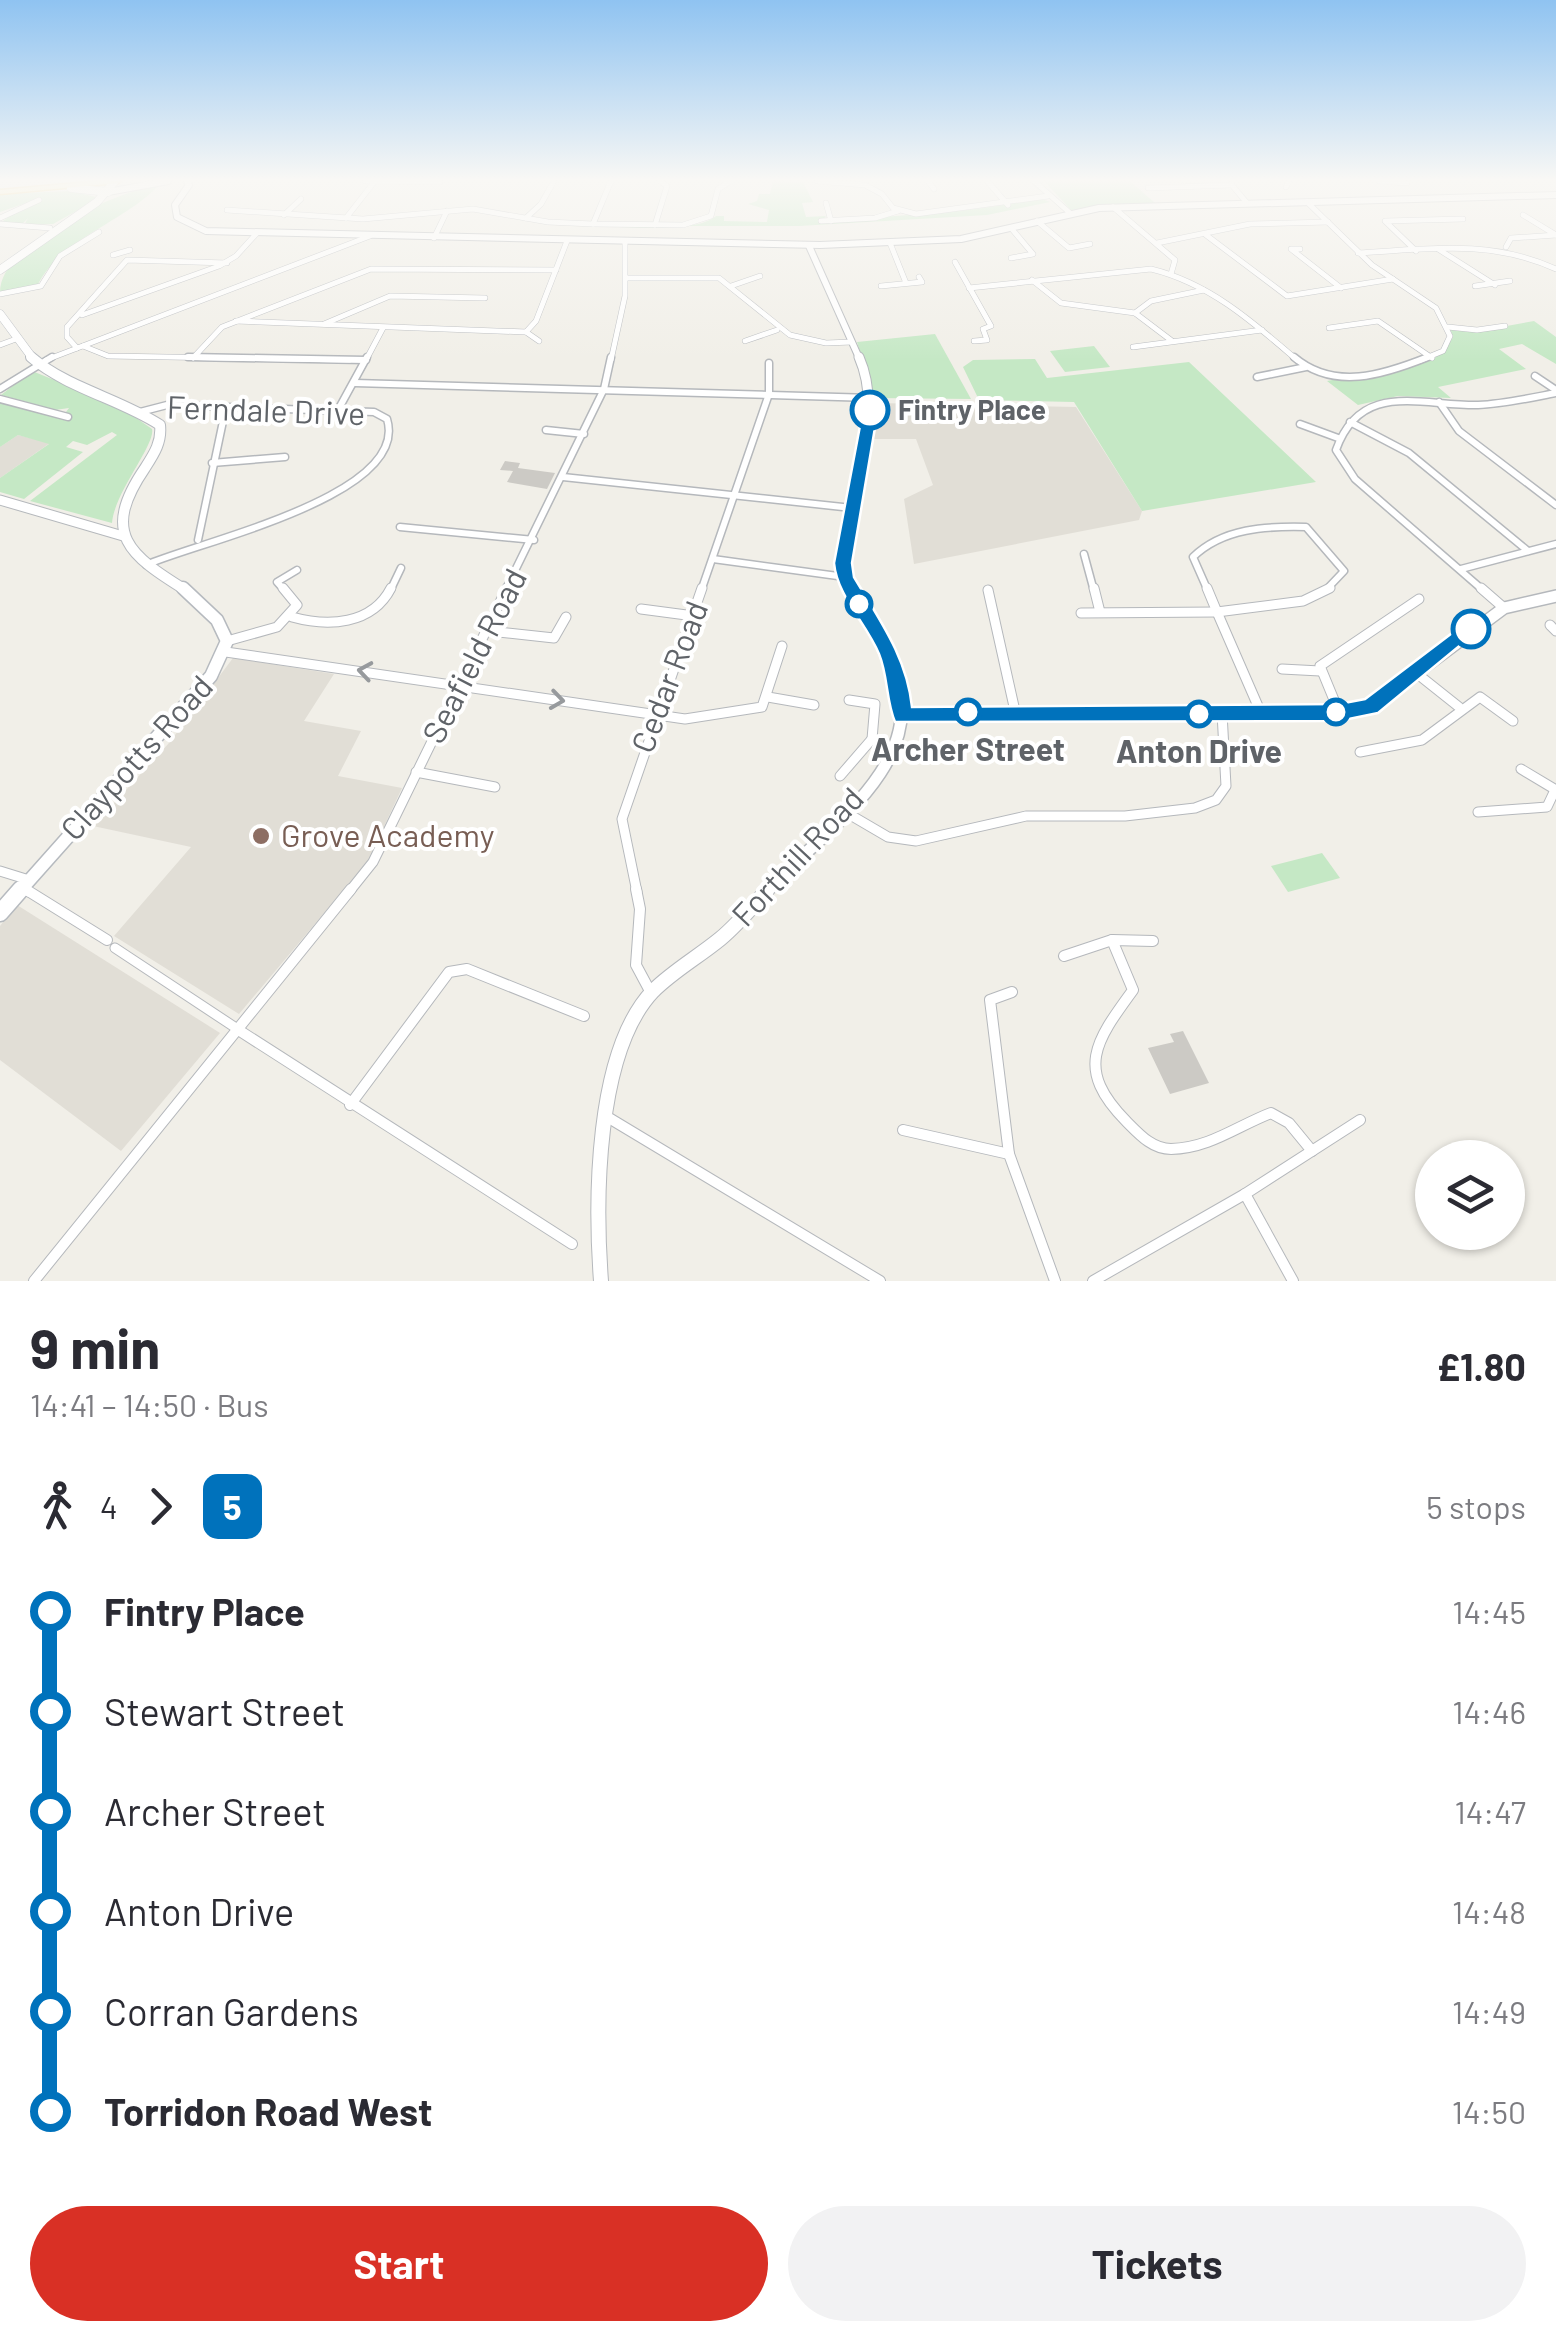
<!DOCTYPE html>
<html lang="en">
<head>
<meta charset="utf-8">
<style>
	:root { --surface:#fff; --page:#f2f2f3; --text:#2b2b33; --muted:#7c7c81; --accent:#d93025 }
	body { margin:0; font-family:Barlow,sans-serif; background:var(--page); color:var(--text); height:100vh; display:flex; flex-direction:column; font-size:38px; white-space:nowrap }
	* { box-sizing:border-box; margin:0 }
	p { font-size:32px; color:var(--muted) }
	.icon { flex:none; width:55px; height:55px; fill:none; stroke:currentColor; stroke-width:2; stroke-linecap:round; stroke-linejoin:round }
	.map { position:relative; height:1281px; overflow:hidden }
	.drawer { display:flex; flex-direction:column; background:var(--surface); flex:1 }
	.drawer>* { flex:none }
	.badge { padding:0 20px; border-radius:15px; font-size:35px; line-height:65px }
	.tools { position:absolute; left:1415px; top:1140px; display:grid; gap:20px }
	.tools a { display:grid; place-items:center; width:110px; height:110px; border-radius:50%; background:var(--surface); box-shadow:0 2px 8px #0004; font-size:50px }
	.map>.badge { position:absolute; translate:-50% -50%; box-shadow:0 0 0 5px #fff }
	.legs { display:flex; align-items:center; gap:15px; height:110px; padding:0 30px; font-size:32px }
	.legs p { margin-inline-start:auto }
	.summary { display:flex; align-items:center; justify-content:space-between; height:170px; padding:0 30px }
	h1 { font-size:55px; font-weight:700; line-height:75px }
	.button { display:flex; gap:20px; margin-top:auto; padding:20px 30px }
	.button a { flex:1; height:115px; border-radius:60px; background:var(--accent); color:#fff; font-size:40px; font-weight:700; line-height:115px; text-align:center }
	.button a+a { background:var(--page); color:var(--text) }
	ul { padding:0 30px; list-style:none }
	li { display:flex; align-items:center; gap:35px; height:100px; font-size:38px }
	li i { display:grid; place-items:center; width:15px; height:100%; margin:0 12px; background:currentColor }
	li i::after { content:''; width:25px; height:25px; margin:-12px; border:8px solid; border-radius:50%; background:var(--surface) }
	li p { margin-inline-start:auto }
	li:first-child i { background:linear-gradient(#0000 50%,currentColor 0) }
	li:last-child i { background:linear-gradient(currentColor 50%,#0000 0) }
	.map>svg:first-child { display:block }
	.education { fill:#e1ded6 }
	.green { fill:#c5e8c5 }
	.building { fill:#cccac5 }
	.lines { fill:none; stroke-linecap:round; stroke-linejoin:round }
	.pedestrian-casing { stroke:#b5b8bc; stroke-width:11 }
	.minor-far3-casing { stroke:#b5b8bc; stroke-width:6 }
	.minor-far2-casing { stroke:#b5b8bc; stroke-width:9 }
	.minor-far1-casing { stroke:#b5b8bc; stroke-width:11 }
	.minor-casing { stroke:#b5b8bc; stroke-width:12 }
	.tertiary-far3-casing { stroke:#b5b8bc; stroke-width:8 }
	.tertiary-far2-casing { stroke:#b5b8bc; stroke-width:11 }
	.tertiary-far1-casing { stroke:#b5b8bc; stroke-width:14 }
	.tertiary-casing { stroke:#b5b8bc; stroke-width:16 }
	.secondary-far3-casing { stroke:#b6babf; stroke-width:9 }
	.secondary-far2-casing { stroke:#b6babf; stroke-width:12 }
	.secondary-far1-casing { stroke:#b6babf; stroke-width:15 }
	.secondary-casing { stroke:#b6babf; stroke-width:19 }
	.primary-casing { stroke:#f2c960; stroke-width:3 }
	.pedestrian { stroke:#fff; stroke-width:9 }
	.minor-far3 { stroke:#fff; stroke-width:5 }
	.minor-far2 { stroke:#fff; stroke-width:6 }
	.minor-far1 { stroke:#fff; stroke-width:9 }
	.minor { stroke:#fff; stroke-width:10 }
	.tertiary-far3 { stroke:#fff; stroke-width:6 }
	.tertiary-far2 { stroke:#fff; stroke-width:9 }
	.tertiary-far1 { stroke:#fff; stroke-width:11 }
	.tertiary { stroke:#fff; stroke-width:14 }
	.secondary-far3 { stroke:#fff; stroke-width:8 }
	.secondary-far2 { stroke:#fff; stroke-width:10 }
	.secondary-far1 { stroke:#fff; stroke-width:12 }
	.secondary { stroke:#fff; stroke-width:16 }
	.primary { fill:#fff2af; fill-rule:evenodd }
	.oneway { stroke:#979a9d }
	.line-1 { fill:#0072bc; stroke:#fff; stroke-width:2.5 }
	.stop-1-dot { fill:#fff; stroke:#0072bc; stroke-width:5 }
	.education-dot { fill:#8d6e63; stroke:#fff; stroke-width:4 }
	.labels { text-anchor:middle; stroke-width:8; stroke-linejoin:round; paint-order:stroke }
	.far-stop-label { font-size:28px; font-weight:bold; fill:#5f6368; stroke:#fff; text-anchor:start }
	.street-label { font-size:32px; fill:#5f6368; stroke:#fff }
	.stop-label { font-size:32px; font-weight:bold; fill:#5f6368; stroke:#fff }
	.education-label { font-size:32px; fill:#785e54; stroke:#fff; text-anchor:start }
</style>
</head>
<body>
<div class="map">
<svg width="1556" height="1281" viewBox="0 0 1556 1281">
	<rect width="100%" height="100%" fill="#f1efe8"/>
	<g class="education">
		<path d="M876 403 1076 407 1142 511 1139 520 914 564 904 499 933 485 916 439H871Z"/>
		<path d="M18 435 50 443 0 478V447Z"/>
		<path d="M233 658 334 674 304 721 361 731 338 776 402 788 368 861 239 1014 114 936 191 847 93 826 169 743Z"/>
		<path d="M17 905 220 1033 121 1151 0 1060V926Z"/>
	</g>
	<g class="green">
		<path d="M773 181 803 182 813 202 802 203 806 217 826 216 821 222C894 214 967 215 1039 198L1050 202 987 215 799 226H592C621 226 696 234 716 216H724V221L767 222 769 210 748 204 757 201 759 194H770Z"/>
		<path d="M1044 181H1130L1156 204 1071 210Z"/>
		<path d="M160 184C124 223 64 236 38 284L0 292C0 242 117 192 160 184Z"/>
		<path d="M71 191 100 198 53 224 24 225 28 218 22 224 0 223 32 201 0 212V194Z"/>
		<path d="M1534 321 1556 337V364L1522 344 1499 349 1526 369 1438 387 1451 398 1398 396 1358 405 1327 381 1430 361 1445 351 1453 337 1450 328 1479 331Z"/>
		<path d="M935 334 971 399 874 398 857 342Z"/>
		<path d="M1094 346 1110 367 1065 372 1050 351Z"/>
		<path d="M1035 359 1047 378 1189 362 1316 482 1142 511 1074 402 979 400 963 367 973 360Z"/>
		<path d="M32 371 119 406 152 429C156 444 114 493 112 523L30 501 117 435 112 432 87 445 73 441 66 447 83 452 24 499 0 492V478L49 444 18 435 0 447V402L65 420 72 416 66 412 69 408 55 410 1 395Z"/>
		<path d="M1322 853 1340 878 1288 892 1271 866Z"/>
	</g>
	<g class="building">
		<path d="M505 461 520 463 518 468 555 473 547 489 518 484 507 482 513 471 500 470Z"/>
		<path d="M1183 1031 1209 1083 1170 1094 1148 1048 1174 1042 1170 1034Z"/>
	</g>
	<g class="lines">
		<defs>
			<path id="pedestrian" d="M115 948 239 1030"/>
			<g id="minor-far3">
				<path d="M365 181 440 182"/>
				<path d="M817 181 865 185 882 194 893 208 916 214 1048 196"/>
				<path d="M928 181 934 189"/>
				<path d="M987 181 1008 205"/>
				<path d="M1034 181 1070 213"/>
				<path d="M1379 181 1407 183"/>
				<path d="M1231 184 1247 203"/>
				<path d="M1286 187 1289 181"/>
				<path d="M1148 188 1231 185"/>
				<path d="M1307 202 1372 265 1436 308 1450 336 1443 351 1421 360"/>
				<path d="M826 203 831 221"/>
				<path d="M1113 207 1175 260 1171 274"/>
				<path d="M227 210 363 219 473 209 548 222 593 224 683 225 711 216 718 189 731 181"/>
				<path d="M284 215 301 199"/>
				<path d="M1523 215 1556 235"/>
				<path d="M0 218 39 200"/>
				<path d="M346 218 375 181"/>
				<path d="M526 218 541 204 554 181"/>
				<path d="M821 221 875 218 898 211"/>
				<path d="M1037 221 1069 248 1090 244"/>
				<path d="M0 224 50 228"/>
				<path d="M593 224 611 181"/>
				<path d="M655 225 667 186 660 181"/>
				<path d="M1011 228 1033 254 1011 258"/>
				<path d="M1206 235 1287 296 1393 279"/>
				<path d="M434 238 447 211"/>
				<path d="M890 243 906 283"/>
				<path d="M1157 243 1250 224 1328 222"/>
				<path d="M1506 247 1511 238 1556 235"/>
				<path d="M1300 249H1291L1341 288"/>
				<path d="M1438 249 1495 285"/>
				<path d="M1416 251 1385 221 1463 219"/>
				<path d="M1358 253C1427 249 1491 239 1556 269"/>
				<path d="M113 255 130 250"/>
				<path d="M955 262 991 326 983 329 987 340 974 341"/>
				<path d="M626 278H719L790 335 826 343 852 342"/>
				<path d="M1032 280 1061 303 1135 313 1172 341"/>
				<path d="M731 286 760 276"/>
				<path d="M881 286 922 282 919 277"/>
				<path d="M1475 286 1510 281"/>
				<path d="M969 288 1151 269C1209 283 1253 322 1297 360"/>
				<path d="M0 294 41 286 60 256 99 232"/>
				<path d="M1135 313 1151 301 1204 290"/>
				<path d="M82 315 219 266 236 256 257 233"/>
				<path d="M236 321 526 332 536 321 567 241"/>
				<path d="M324 324 390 296 485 298"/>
				<path d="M1448 327 1477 330 1505 326"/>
				<path d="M1329 328 1378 321 1432 358"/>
				<path d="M526 332 539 341"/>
				<path d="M745 341 777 330"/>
				<path d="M0 345 16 339"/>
				<path d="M83 346 108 356 350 360"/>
				<path d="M1133 347 1262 330"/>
				<path d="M77 348 67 337V327L127 260 227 263"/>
				<path d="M193 358 222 327 371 269 556 270"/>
				<path d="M46 360 370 236"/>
				<path d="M366 360 383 328"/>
				<path d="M611 360 625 296V242"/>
			</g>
			<g id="minor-far2">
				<path d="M188 357 366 360"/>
				<path d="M1294 357C1334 391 1383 375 1428 357"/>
				<path d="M1535 376 1556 390"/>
				<path d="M1257 377 1306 367"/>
				<path d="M355 383 872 398"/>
				<path d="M0 389 52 357"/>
				<path d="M0 399 68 417"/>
				<path d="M1439 402 1459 431 1556 505"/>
				<path d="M338 410 367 357"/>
				<path d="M140 412 167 405 374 412 387 419C411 496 197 542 146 565"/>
				<path d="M1350 422 1409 453 1528 551"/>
				<path d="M1300 424 1338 438"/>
				<path d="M546 430 584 434"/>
				<path d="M212 463 285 457"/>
				<path d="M563 477 852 508"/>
				<path d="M400 527 534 540"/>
				<path d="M198 540 226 407"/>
				<path d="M1084 554 1094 591"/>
				<path d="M713 559 845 577"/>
				<path d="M1461 569 1556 544"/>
				<path d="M285 591 277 582 297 570"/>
				<path d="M390 591 401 568"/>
				<path d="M505 591 604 389 611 357"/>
				<path d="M701 591 769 394V363"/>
				<path d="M1208 591 1193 557C1223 528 1266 526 1306 527L1344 571 1325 591"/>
				<path d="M1484 591 1355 479 1336 450C1361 380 1420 406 1478 405 1504 404 1530 398 1556 393"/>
			</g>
			<g id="minor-far1">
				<path d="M1094 588 1100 612"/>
				<path d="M1207 588 1217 612"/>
				<path d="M1481 588 1504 608"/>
				<path d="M988 590 1015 711"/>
				<path d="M641 609 694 616"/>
				<path d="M1217 612 1261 713"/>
				<path d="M1217 612 1303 601 1330 588"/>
				<path d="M1081 613 1217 612"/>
				<path d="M292 617C328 627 372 625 391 588"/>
				<path d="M1550 625 1556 631"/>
				<path d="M489 631 554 638 566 617"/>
				<path d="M227 641 277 627 297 605 283 588"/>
				<path d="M226 652 685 719 762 707 782 646"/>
				<path d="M1282 669 1320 671"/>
				<path d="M1415 672 1459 707"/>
				<path d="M768 697 814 705"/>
				<path d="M849 700 875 704 872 739 893 750"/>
				<path d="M1339 712 1320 666 1419 599"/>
				<path d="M1360 752 1422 740 1480 697 1513 721"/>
				<path d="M1521 769 1556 790"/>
				<path d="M416 772 495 787"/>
				<path d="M840 776 872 739"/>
				<path d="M1478 812 1547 807 1555 790"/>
				<path d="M847 813 888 837 916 841 1026 816H1125L1195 808 1216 800 1226 786 1222 713"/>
				<path d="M0 871 29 880"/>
				<path d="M22 887 29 892"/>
				<path d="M349 892 373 862 507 588"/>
				<path d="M637 892 622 819 702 588"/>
			</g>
			<g id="minor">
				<path d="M25 889 107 940"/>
				<path d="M636 889 640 909 636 965 651 993"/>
				<path d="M1153 941 1112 940 1133 990C1095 1042 1075 1069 1126 1121 1139 1134 1152 1149 1171 1149 1210 1148 1237 1126 1271 1113L1289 1123 1312 1151"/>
				<path d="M1064 956 1112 940"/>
				<path d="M1012 992 990 1000 1009 1154 1055 1281"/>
				<path d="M240 1031 572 1244"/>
				<path d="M350 1105 449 972 467 969 584 1016"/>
				<path d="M609 1118 880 1281"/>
				<path d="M903 1130 1009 1154"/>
				<path d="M1245 1194 1293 1281"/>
				<path d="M34 1281 351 889"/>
				<path d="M1093 1281 1245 1194 1360 1120"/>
			</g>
			<g id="tertiary-far3">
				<path d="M187 181 189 185 175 205 177 217 206 231 820 245 961 239 1099 208 1556 195"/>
				<path d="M108 192 168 181"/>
				<path d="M809 246 860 360"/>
			</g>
			<g id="tertiary-far2">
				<path d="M0 500 123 536"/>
				<path d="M851 591C822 524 893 434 859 357"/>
			</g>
			<g id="tertiary-far1">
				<path d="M902 715 1339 712 1371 707 1504 608 1556 596"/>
				<path d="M766 892C818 834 926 769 897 678 887 646 863 619 850 588"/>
			</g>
			<path id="tertiary" d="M601 1281C595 1202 595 1052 653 991 673 971 698 957 720 939 738 924 753 906 768 889"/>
			<g id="secondary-far3">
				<path d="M71 188 108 192"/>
				<path d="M0 270 97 202 115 181"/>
				<path d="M0 314 34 360"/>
			</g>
			<path id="secondary-far2" d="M31 357C67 388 120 399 160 425 162 442 154 454 145 468 100 534 129 555 187 591"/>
			<path id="secondary-far1" d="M19 892 211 676 227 641 217 620 183 588"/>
			<path id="secondary" d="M0 913 21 889"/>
			<path id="primary" d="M99 181H122L118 183 0 194V190Z"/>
		</defs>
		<use href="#pedestrian" class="pedestrian-casing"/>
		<use href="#minor-far3" class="minor-far3-casing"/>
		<use href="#minor-far2" class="minor-far2-casing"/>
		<use href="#minor-far1" class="minor-far1-casing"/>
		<use href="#minor" class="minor-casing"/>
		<use href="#tertiary-far3" class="tertiary-far3-casing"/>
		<use href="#tertiary-far2" class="tertiary-far2-casing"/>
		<use href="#tertiary-far1" class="tertiary-far1-casing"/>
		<use href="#tertiary" class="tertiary-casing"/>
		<use href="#secondary-far3" class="secondary-far3-casing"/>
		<use href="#secondary-far2" class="secondary-far2-casing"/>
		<use href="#secondary-far1" class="secondary-far1-casing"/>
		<use href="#secondary" class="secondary-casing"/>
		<use href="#primary" class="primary-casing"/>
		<use href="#pedestrian" class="pedestrian"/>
		<use href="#minor-far3" class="minor-far3"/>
		<use href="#minor-far2" class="minor-far2"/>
		<use href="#minor-far1" class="minor-far1"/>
		<use href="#minor" class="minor"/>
		<use href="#tertiary-far3" class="tertiary-far3"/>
		<use href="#tertiary-far2" class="tertiary-far2"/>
		<use href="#tertiary-far1" class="tertiary-far1"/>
		<use href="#tertiary" class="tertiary"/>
		<use href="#secondary-far3" class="secondary-far3"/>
		<use href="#secondary-far2" class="secondary-far2"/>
		<use href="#secondary-far1" class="secondary-far1"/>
		<use href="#secondary" class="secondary"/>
		<use href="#primary" class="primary"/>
	</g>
	<defs><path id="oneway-chevron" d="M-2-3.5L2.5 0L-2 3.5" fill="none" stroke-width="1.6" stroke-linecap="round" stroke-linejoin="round" transform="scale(2.5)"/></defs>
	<g class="oneway">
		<use href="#oneway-chevron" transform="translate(365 671) rotate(-171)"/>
		<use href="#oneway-chevron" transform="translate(557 700) rotate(8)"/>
	</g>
	<linearGradient id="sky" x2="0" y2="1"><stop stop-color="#8fc3f1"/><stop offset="0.5" stop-color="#f9f8f5"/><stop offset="1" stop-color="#f9f8f5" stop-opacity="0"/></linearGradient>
	<rect width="1556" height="360" fill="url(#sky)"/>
	<path class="line-1" d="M870 405 878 410 852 563 854 577C879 619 907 657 912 707L1339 704 1365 699 1464 624 1471 622 1480 629 1378 713 1339 721 895 722C886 701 888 676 879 654 866 623 837 596 834 563L863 410Z"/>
	<g class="stop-1-dot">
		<circle cx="870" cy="410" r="18"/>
		<circle cx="859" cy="604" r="12"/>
		<circle cx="1471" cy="629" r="18"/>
		<circle cx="968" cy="712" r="12"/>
		<circle cx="1336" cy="712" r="12"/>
		<circle cx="1199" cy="714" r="12"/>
	</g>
	<circle class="education-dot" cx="261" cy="836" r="10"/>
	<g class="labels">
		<g class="far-stop-label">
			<text x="898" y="420">Fintry Place</text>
		</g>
		<g class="street-label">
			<text transform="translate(266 411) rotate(2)" y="11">Ferndale Drive</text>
			<text transform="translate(475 656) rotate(-63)" y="11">Seafield Road</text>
			<text transform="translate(670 677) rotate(-69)" y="11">Cedar Road</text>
			<text transform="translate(137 758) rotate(-48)" y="11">Claypotts Road</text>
			<text transform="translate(798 857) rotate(-47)" y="11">Forthill Road</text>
		</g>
		<g class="stop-label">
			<text x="968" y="761">Archer Street</text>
			<text x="1199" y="763">Anton Drive</text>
		</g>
		<g class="education-label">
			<text x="281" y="847">Grove Academy</text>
		</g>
	</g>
</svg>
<div class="tools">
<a><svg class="icon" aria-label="layers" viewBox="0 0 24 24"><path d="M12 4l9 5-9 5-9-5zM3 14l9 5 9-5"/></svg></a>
</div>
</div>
<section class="drawer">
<div class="summary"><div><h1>9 min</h1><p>14:41 – 14:50 · Bus</p></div><b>£1.80</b></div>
<div class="legs"><svg class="icon" aria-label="walk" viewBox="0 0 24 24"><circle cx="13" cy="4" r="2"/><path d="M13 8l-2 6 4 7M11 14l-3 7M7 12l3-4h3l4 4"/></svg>4<svg class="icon" aria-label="forward" viewBox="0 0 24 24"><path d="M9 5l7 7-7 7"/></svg><b class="badge" style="background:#0072bc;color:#fff">5</b><p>5 stops</p></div>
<ul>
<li><i style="color:#0072bc"></i><b>Fintry Place</b><p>14:45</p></li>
<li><i style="color:#0072bc"></i><span>Stewart Street</span><p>14:46</p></li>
<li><i style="color:#0072bc"></i><span>Archer Street</span><p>14:47</p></li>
<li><i style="color:#0072bc"></i><span>Anton Drive</span><p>14:48</p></li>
<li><i style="color:#0072bc"></i><span>Corran Gardens</span><p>14:49</p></li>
<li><i style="color:#0072bc"></i><b>Torridon Road West</b><p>14:50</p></li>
</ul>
<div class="button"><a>Start</a><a>Tickets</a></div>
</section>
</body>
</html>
